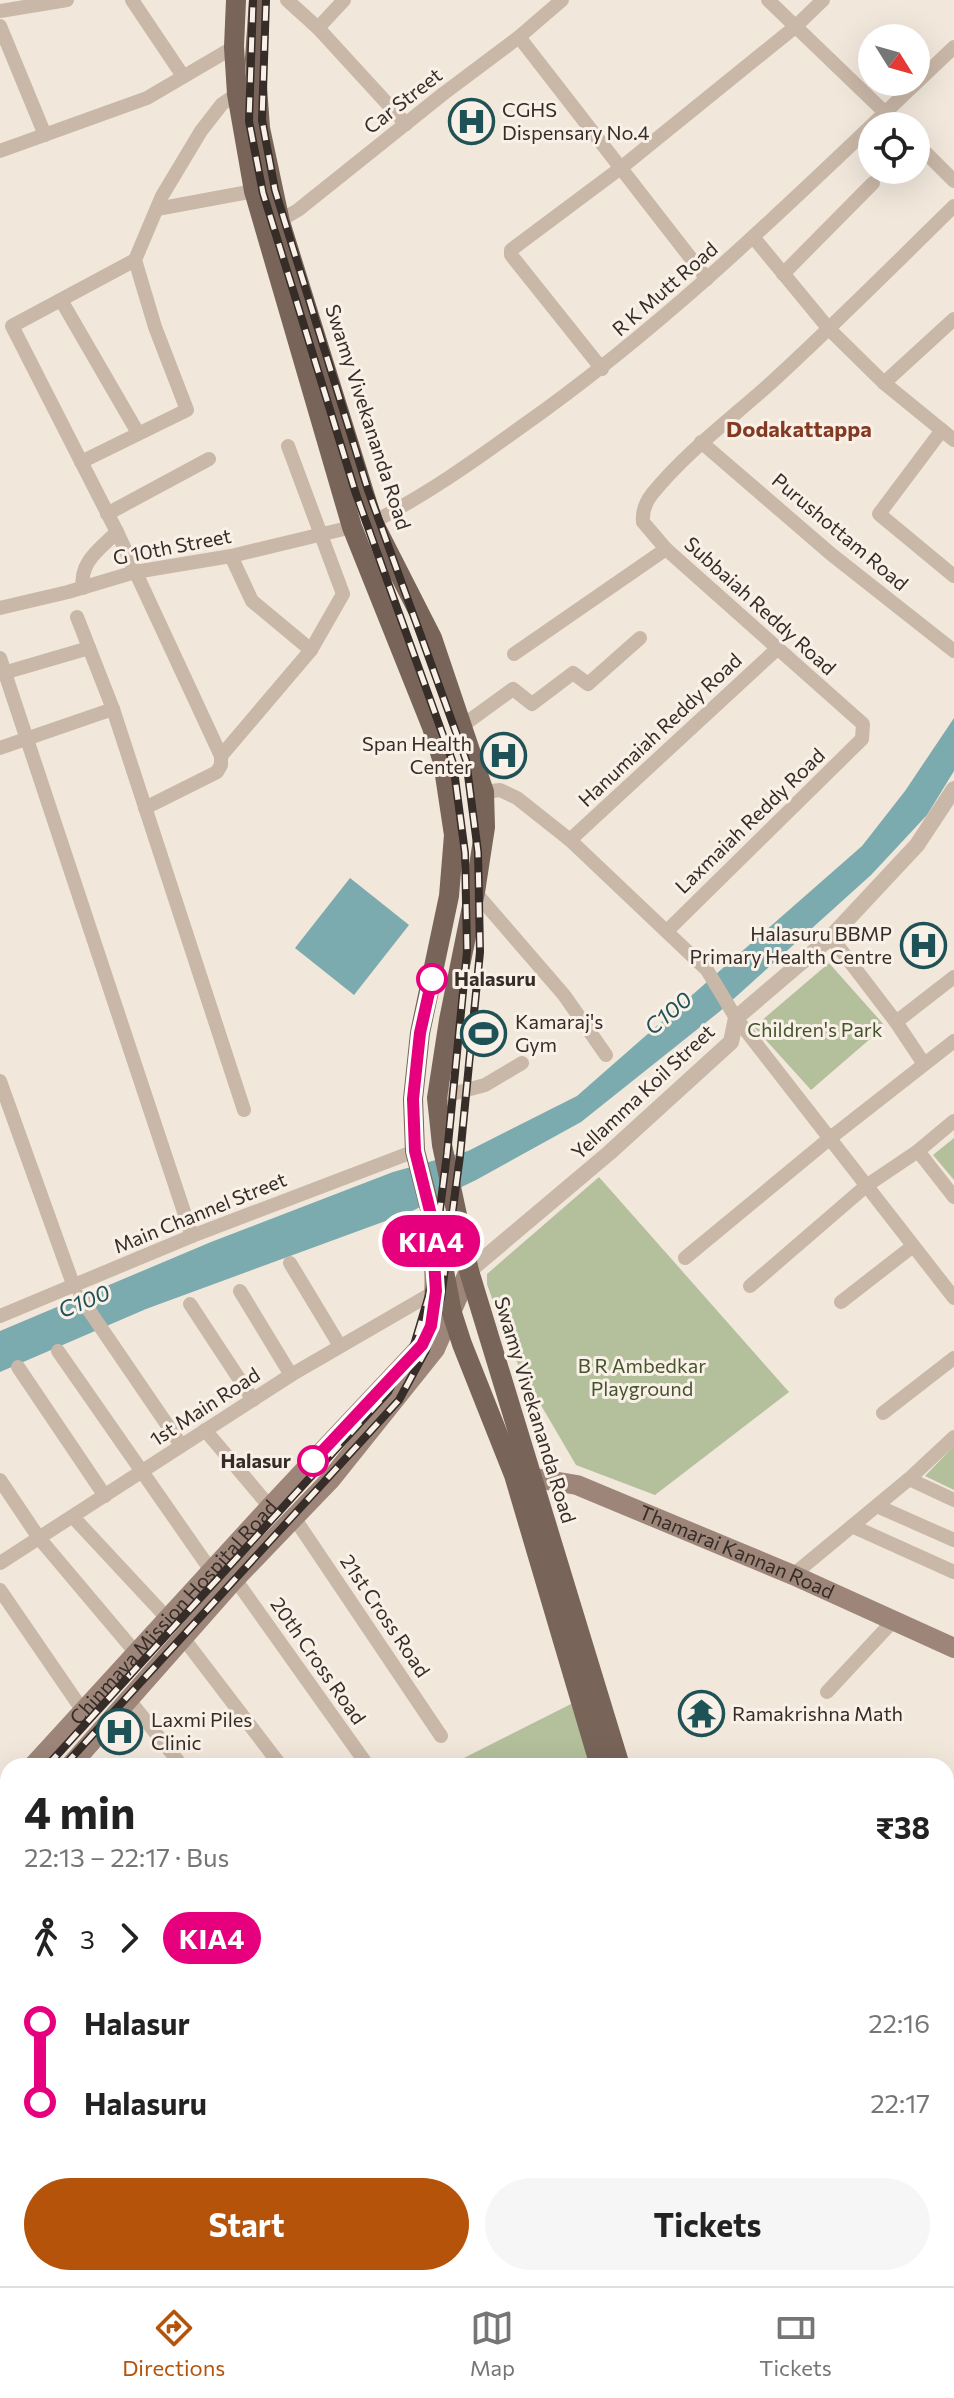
<!DOCTYPE html>
<html lang="en">
<head>
<meta charset="utf-8">
<style>
	:root { --surface:#fff; --page:#f6f6f6; --text:#222; --muted:#767676; --line:#e0e0e0; --accent:#b45309 }
	body { margin:0; font-family:Commissioner,sans-serif; background:var(--page); color:var(--text); height:100vh; display:flex; flex-direction:column; font-size:30px; white-space:nowrap }
	* { box-sizing:border-box; margin:0 }
	p { font-size:26px; color:var(--muted) }
	.icon { flex:none; width:44px; height:44px; fill:none; stroke:currentColor; stroke-width:2; stroke-linecap:round; stroke-linejoin:round }
	.map { position:relative; flex:1; overflow:hidden }
	.drawer { position:absolute; left:0px; top:1758px; width:954px; height:528px; display:flex; flex-direction:column; background:var(--surface); border-radius:24px 24px 0 0; box-shadow:0 8px 32px #0002 }
	.drawer>* { flex:none }
	.badge { padding:0 16px; border-radius:26px; font-size:28px; line-height:52px }
	.needle { width:52px; rotate:127deg }
	.tools { position:absolute; left:858px; top:24px; display:grid; gap:16px }
	.tools a { display:grid; place-items:center; width:72px; height:72px; border-radius:50%; background:var(--surface); box-shadow:0 8px 32px #0002; font-size:40px }
	.map>.badge { position:absolute; translate:-50% -50%; box-shadow:0 0 0 4px #fff }
	.legs { display:flex; align-items:center; gap:12px; height:88px; padding:0 24px; font-size:26px }
	.legs p { margin-inline-start:auto }
	.head { display:flex; align-items:center; justify-content:space-between; height:136px; padding:0 24px }
	h1 { font-size:44px; font-weight:700; line-height:60px }
	.cta { display:flex; gap:16px; margin-top:auto; padding:16px 24px }
	.cta a { flex:1; height:92px; border-radius:48px; background:var(--accent); color:#fff; font-size:32px; font-weight:700; line-height:92px; text-align:center }
	.cta a+a { background:var(--page); color:var(--text) }
	ul { padding:0 24px; list-style:none }
	li { display:flex; align-items:center; gap:28px; height:80px; font-size:30px }
	li i { display:grid; place-items:center; width:12px; height:100%; margin:0 10px; background:currentColor }
	li i::after { content:''; width:20px; height:20px; margin:-10px; border:6px solid; border-radius:50%; background:var(--surface) }
	li p { margin-inline-start:auto }
	li:first-child i { background:linear-gradient(#0000 50%,currentColor 0) }
	li:last-child i { background:linear-gradient(currentColor 50%,#0000 0) }
	.tab-bar { display:flex; justify-content:space-around; align-items:center; height:112px; border-top:2px solid var(--line); background:var(--surface); font-size:22px; color:var(--muted) }
	.tab-bar a { display:grid; justify-items:center; gap:4px }
	.tab-bar .active { color:var(--accent) }
	.map>svg:first-child { display:block }
	.green { fill:#b3c09b }
	.water { fill:#7babae }
	.lines { fill:none; stroke-linecap:round; stroke-linejoin:round }
	.minor { stroke:#c9b7a7; stroke-width:14 }
	.tertiary { stroke:#c9b7a7; stroke-width:16 }
	.secondary { stroke:#9d8679; stroke-width:20 }
	.primary { stroke:#786459; stroke-width:20 }
	.rail-casing { stroke:#362c28; stroke-width:8 }
	.rail { stroke:#f9f1e7; stroke-width:5; stroke-dasharray:15; stroke-linecap:butt }
	.line-1-casing { stroke:#fff; stroke-width:18 }
	.line-1 { stroke:#e6007e; stroke-width:12 }
	.stop-1-dot { fill:#fff; stroke:#e6007e; stroke-width:4 }
	.labels { text-anchor:middle; stroke-width:6; stroke-linejoin:round; paint-order:stroke }
	.street-label { font-size:20px; fill:#362c28; stroke:#f9f1e7 }
	.poi-label { font-size:20px; fill:#362c28; stroke:#f9f1e7; text-anchor:start }
	.stop-label { font-size:20px; font-weight:bold; fill:#362c28; stroke:#f9f1e7; text-anchor:start }
	.park-label { font-size:20px; fill:#45542c; stroke:#f9f1e7 }
	.neighbourhood-label { font-size:22px; font-weight:bold; fill:#833a22; stroke:#f9f1e7 }
	.water-label { font-size:22px; font-style:italic; fill:#1e5257; stroke:#f9f1e7 }
</style>
</head>
<body>
<div class="map">
<svg width="954" height="2286" viewBox="0 0 954 2286">
	<rect width="100%" height="100%" fill="#f1e7db"/>
	<g class="green">
		<path d="M829 963 885 1026 811 1090 754 1027Z"/>
		<path d="M954 1138V1180L933 1155Z"/>
		<path d="M599 1177 789 1392 655 1495 576 1465 521 1371 504 1333 487 1284V1274Z"/>
		<path d="M954 1446V1490L925 1476Z"/>
		<path d="M573 1703 591 1766H448Z"/>
		<path d="M0 2007 8 2015V2278H694V2286H0Z"/>
	</g>
	<g class="water">
		<path d="M954 718V771L927 815 871 875 719 1012 581 1122 476 1180 410 1212 146 1309 0 1372V1331L211 1242 393 1172 468 1151 577 1096 862 846 905 791Z"/>
		<path d="M350 878 409 925 354 995 295 948Z"/>
	</g>
	<g class="lines">
		<g class="minor">
			<path d="M132 0 183 76"/>
			<path d="M287 0 318 28 406 124"/>
			<path d="M768 0 899 126"/>
			<path d="M0 11 67 0"/>
			<path d="M0 26 45 135"/>
			<path d="M318 28 344 0"/>
			<path d="M519 37 707 279"/>
			<path d="M916 143 954 181"/>
			<path d="M0 151 147 98 234 47"/>
			<path d="M157 209 254 191"/>
			<path d="M272 225 298 210 443 94 519 37 562 0"/>
			<path d="M754 238 829 329 884 383 954 440"/>
			<path d="M135 260 12 326 117 532 221 756V765L217 772 145 808"/>
			<path d="M783 274 873 183"/>
			<path d="M61 300 138 433"/>
			<path d="M602 369 511 255V250L622 167 795 27 823 0"/>
			<path d="M884 383 954 319"/>
			<path d="M942 430 879 514 954 576"/>
			<path d="M701 442 831 554 954 651"/>
			<path d="M81 462 187 410 155 327 135 260 162 196 201 131 222 104 237 94"/>
			<path d="M107 514 209 459"/>
			<path d="M373 522C426 495 473 462 521 427 679 316 814 179 954 47"/>
			<path d="M231 556 252 601 311 650"/>
			<path d="M83 588C79 562 100 549 117 532"/>
			<path d="M0 608 68 592 135 572 231 556 352 527"/>
			<path d="M77 617 113 709 244 1110"/>
			<path d="M514 654 666 549"/>
			<path d="M0 658 192 1236"/>
			<path d="M0 674 89 648"/>
			<path d="M462 726 513 689 532 704 573 673 588 684 640 638"/>
			<path d="M0 748 113 709"/>
			<path d="M221 756 311 650 343 594 288 446"/>
			<path d="M484 792 500 790 517 798 570 840 707 970 736 1018 954 1298"/>
			<path d="M570 840 777 649"/>
			<path d="M475 892 564 995 606 1055"/>
			<path d="M667 931 862 739 863 724 666 549 643 522C642 511 645 503 652 494 687 451 732 418 773 381 835 324 894 265 954 206"/>
			<path d="M831 937 896 1022"/>
			<path d="M924 1064 896 1022 954 977"/>
			<path d="M0 1081 74 1287"/>
			<path d="M437 1098 485 1085 522 1063"/>
			<path d="M918 1151 954 1197"/>
			<path d="M685 1258 829 1139 954 1041"/>
			<path d="M290 1263 340 1346"/>
			<path d="M750 1286 866 1186 918 1151 954 1121"/>
			<path d="M240 1291 291 1375"/>
			<path d="M80 1297 181 1445"/>
			<path d="M841 1302 913 1246"/>
			<path d="M190 1304 253 1400"/>
			<path d="M0 1316 192 1236 415 1151"/>
			<path d="M58 1351 212 1572"/>
			<path d="M18 1367 105 1496"/>
			<path d="M883 1413 954 1358"/>
			<path d="M205 1430 270 1507"/>
			<path d="M909 1479 954 1500"/>
			<path d="M0 1480 39 1538 136 1653"/>
			<path d="M877 1506 954 1540"/>
			<path d="M73 1517 168 1619"/>
			<path d="M295 1519 441 1736"/>
			<path d="M852 1526 954 1572"/>
			<path d="M0 1563 291 1375 436 1291"/>
			<path d="M793 1575 909 1479 954 1437"/>
			<path d="M235 1579 368 1766"/>
			<path d="M0 1590 83 1711"/>
			<path d="M184 1639 281 1766"/>
			<path d="M827 1692 894 1620"/>
			<path d="M130 1701 182 1766"/>
			<path d="M0 1887 8 1895"/>
		</g>
		<path class="tertiary" d="M469 1271 609 1153 731 1042 736 1018 831 937 917 845 954 789"/>
		<g class="secondary">
			<path id="s1" d="M517 1475 577 1485 793 1575 954 1648"/>
			<path id="s2" d="M33 1766 270 1507 422 1345C436 1314 436 1286 433 1253"/>
			<path d="M70 1766 235 1579 331 1479 435 1349 469 1271"/>
			<path d="M0 1802 8 1793"/>
			<path d="M0 1843 8 1834"/>
			<path d="M946 2106 954 2094"/>
			<path d="M946 2144 954 2133"/>
			<path d="M837 2286 841 2278"/>
			<path d="M862 2286 866 2278"/>
		</g>
		<g class="primary">
			<path d="M236 0 234 47 237 94 254 191 352 527 432 727 443 762 454 835 449 896 420 1033 413 1099 415 1151 438 1240 452 1313 462 1344 514 1475 600 1766"/>
			<path d="M259 0 255 59 260 128 280 222 373 522 432 638 484 792 485 827 475 892 449 1020 437 1098 442 1145 469 1271 620 1766"/>
			<path d="M711 2278V2286"/>
			<path d="M735 2278 736 2286"/>
		</g>
		<defs>
			<g id="rail">
				<path d="M47 1766 388 1392 414 1345 429 1295 447 1154 467 951 465 853 453 763 356 494 263 193 249 121 253 0"/>
				<path d="M64 1766 399 1400 426 1350 441 1298 460 1156 480 952 478 852 466 760 368 490 275 190 262 120 266 0"/>
				<path d="M0 1818 8 1809"/>
				<path d="M0 1837 8 1828"/>
			</g>
		</defs>
		<use href="#rail" class="rail-casing"/>
		<use href="#rail" class="rail"/>
	</g>
	<g class="lines">
		<defs>
			<path id="line-1" d="M313 1461 422 1345 431 1326 436 1291 431 1215 415 1151 413 1099 420 1033 432 979"/>
		</defs>
		<use href="#line-1" class="line-1-casing"/>
		<use href="#line-1" class="line-1"/>
	</g>
	<defs>
		<symbol id="hospital-ring" viewBox="-11 -11 22 22"><circle r="9.5" fill="#f9f1e7" stroke="#1e5257" stroke-width="1.5"/><path d="M-5-5h3v3.5h4V-5h3V5h-3V1.5h-4V5h-3Z" fill="#1e5257"/></symbol>
		<symbol id="stadium-ring" viewBox="-11 -11 22 22"><circle r="9.5" fill="#f9f1e7" stroke="#1e5257" stroke-width="1.5"/><path d="M0-5a6.5 5 0 1 0 0 10a6.5 5 0 1 0 0-10ZM-3.5-1.8h7v3.6h-7Z" fill="#1e5257"/></symbol>
		<symbol id="temple-ring" viewBox="-11 -11 22 22"><circle r="9.5" fill="#f9f1e7" stroke="#1e5257" stroke-width="1.5"/><path d="M0-6L5-2H3V0L6.5 2.5H4V6H1.5V3h-3V6H-4V2.5H-6.5L-3 0V-2H-5Z" fill="#1e5257"/></symbol>
	</defs>
	<g fill-rule="evenodd">
		<use href="#hospital-ring" x="446" y="96" width="51" height="51"/>
		<use href="#hospital-ring" x="478" y="730" width="51" height="51"/>
		<use href="#hospital-ring" x="898" y="920" width="51" height="51"/>
		<use href="#stadium-ring" x="458" y="1008" width="51" height="51"/>
		<use href="#temple-ring" x="676" y="1688" width="51" height="51"/>
		<use href="#hospital-ring" x="94" y="1706" width="51" height="51"/>
	</g>
	<g class="stop-1-dot">
		<circle cx="432" cy="979" r="14"/>
		<circle cx="313" cy="1461" r="14"/>
	</g>
	<g class="labels">
		<g class="street-label">
			<text transform="translate(403 101) rotate(-38)" y="7">Car Street</text>
			<text transform="translate(665 289) rotate(-41)" y="7">R K Mutt Road</text>
			<text transform="translate(368 417) rotate(72)" y="7">Swamy Vivekananda Road</text>
			<text transform="translate(840 532) rotate(40)" y="7">Purushottam Road</text>
			<text transform="translate(172 547) rotate(-11)" y="7">G 10th Street</text>
			<text transform="translate(760 606) rotate(42)" y="7">Subbaiah Reddy Road</text>
			<text transform="translate(660 730) rotate(-43)" y="7">Hanumaiah Reddy Road</text>
			<text transform="translate(750 821) rotate(-44)" y="7">Laxmaiah Reddy Road</text>
			<text transform="translate(643 1092) rotate(-43)" y="7">Yellamma Koil Street</text>
			<text transform="translate(200 1213) rotate(-22)" y="7">Main Channel Street</text>
			<text transform="translate(205 1407) rotate(-33)" y="7">1st Main Road</text>
			<text transform="translate(535 1410) rotate(73)" y="7">Swamy Vivekananda Road</text>
			<text dy="7" stroke="none"><textPath href="#s1" startOffset="234">Thamarai Kannan Road</textPath></text>
			<text dy="7" stroke="none"><textPath href="#s2" startOffset="208">Chinmaya Mission Hospital Road</textPath></text>
			<text transform="translate(385 1616) rotate(56)" y="7">21st Cross Road</text>
			<text transform="translate(318 1661) rotate(55)" y="7">20th Cross Road</text>
		</g>
		<g class="poi-label">
			<text x="502" y="117">CGHS<tspan x="502" dy="23">Dispensary No.4</tspan></text>
			<text x="472" y="751" text-anchor="end">Span Health<tspan x="472" dy="23">Center</tspan></text>
			<text x="892" y="941" text-anchor="end">Halasuru BBMP<tspan x="892" dy="23">Primary Health Centre</tspan></text>
			<text x="515" y="1029">Kamaraj's<tspan x="515" dy="23">Gym</tspan></text>
			<text x="732" y="1721">Ramakrishna Math</text>
			<text x="151" y="1727">Laxmi Piles<tspan x="151" dy="23">Clinic</tspan></text>
		</g>
		<g class="stop-label">
			<text x="454" y="986">Halasuru</text>
			<text x="291" y="1468" text-anchor="end">Halasur</text>
		</g>
		<g class="park-label">
			<text x="815" y="1037">Children's Park</text>
			<text x="642" y="1373">B R Ambedkar<tspan x="642" dy="23">Playground</tspan></text>
		</g>
		<g class="neighbourhood-label">
			<text x="799" y="437">Dodakattappa</text>
		</g>
		<g class="water-label">
			<text transform="translate(668 1013) rotate(-40)" y="8">C100</text>
			<text transform="translate(84 1301) rotate(-22)" y="8">C100</text>
		</g>
	</g>
</svg>
<div class="tools">
<a><svg class="needle" viewBox="-14 -14 28 28"><path d="M0-13l5 13h-10z" fill="#e53935"/><path d="M0 13l5-13h-10z" fill="#767676"/></svg></a>
<a><svg class="icon" aria-label="locate" viewBox="0 0 24 24"><circle cx="12" cy="12" r="6"/><path d="M12 2v4M12 18v4M2 12h4M18 12h4"/></svg></a>
</div>
<b class="badge" style="left:431px;top:1241px;background:#e6007e;color:#fff">KIA4</b>
<section class="drawer">
<div class="head"><div><h1>4 min</h1><p>22:13 – 22:17 · Bus</p></div><b>₹38</b></div>
<div class="legs"><svg class="icon" aria-label="walk" viewBox="0 0 24 24"><circle cx="13" cy="4" r="2"/><path d="M13 8l-2 6 4 7M11 14l-3 7M7 12l3-4h3l4 4"/></svg>3<svg class="icon" aria-label="forward" viewBox="0 0 24 24"><path d="M9 5l7 7-7 7"/></svg><b class="badge" style="background:#e6007e;color:#fff">KIA4</b></div>
<ul>
<li><i style="color:#e6007e"></i><b>Halasur</b><p>22:16</p></li>
<li><i style="color:#e6007e"></i><b>Halasuru</b><p>22:17</p></li>
</ul>
<div class="cta"><a>Start</a><a>Tickets</a></div>
</section>
</div>
<nav class="tab-bar">
<a class="active"><svg class="icon" aria-label="directions" viewBox="0 0 24 24"><path d="M12 3l9 9-9 9-9-9zM9 14v-3h6M13 9l2 2-2 2"/></svg>Directions</a>
<a><svg class="icon" aria-label="map" viewBox="0 0 24 24"><path d="M3 6l6-2 6 2 6-2v14l-6 2-6-2-6 2zM9 4v14M15 6v14"/></svg>Map</a>
<a><svg class="icon" aria-label="tickets" viewBox="0 0 24 24"><path d="M3 7h18v10H3zM15 7v10"/></svg>Tickets</a>
</nav>
</body>
</html>
